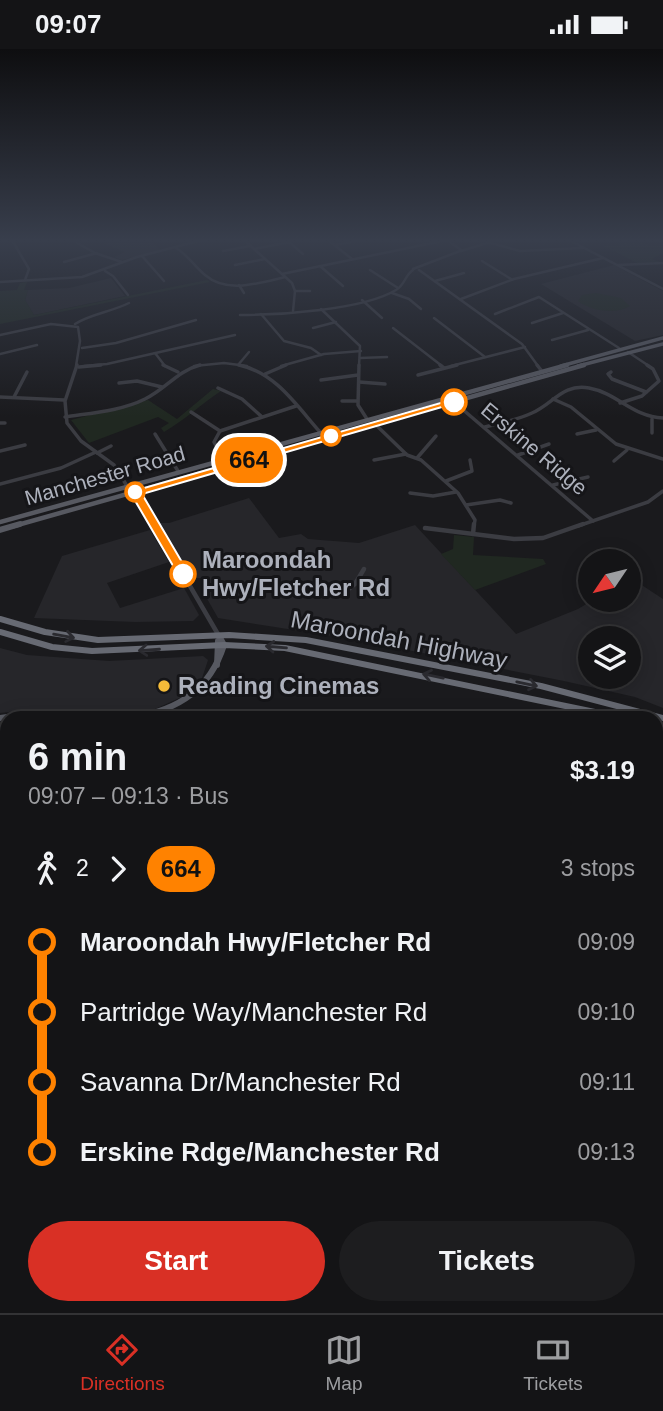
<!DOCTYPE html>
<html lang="en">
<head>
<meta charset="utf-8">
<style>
	:root { --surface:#141416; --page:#1d1d1f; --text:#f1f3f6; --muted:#9d9ea1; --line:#333335; --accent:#d93025 }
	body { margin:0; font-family:Arial,sans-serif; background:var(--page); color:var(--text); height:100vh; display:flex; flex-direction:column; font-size:26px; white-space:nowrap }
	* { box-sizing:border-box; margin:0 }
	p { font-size:23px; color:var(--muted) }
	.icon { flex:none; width:38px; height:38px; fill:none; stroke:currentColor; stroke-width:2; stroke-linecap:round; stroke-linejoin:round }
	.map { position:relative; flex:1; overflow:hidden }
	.details { position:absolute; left:0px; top:662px; width:663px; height:604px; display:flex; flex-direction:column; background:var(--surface); border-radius:21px 21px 0 0; box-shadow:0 4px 18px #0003,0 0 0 2px var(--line) }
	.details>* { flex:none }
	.badge { padding:0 14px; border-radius:23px; font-size:24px; line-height:46px }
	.needle { width:46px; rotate:235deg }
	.controls { position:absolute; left:578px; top:500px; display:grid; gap:14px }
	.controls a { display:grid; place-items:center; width:63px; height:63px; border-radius:50%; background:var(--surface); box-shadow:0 4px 18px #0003,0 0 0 2px var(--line); font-size:35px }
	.map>.badge { position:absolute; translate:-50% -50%; box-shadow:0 0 0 4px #fff }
	.legs { display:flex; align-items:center; gap:10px; height:77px; padding:0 28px; font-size:23px }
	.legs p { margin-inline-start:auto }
	.head { display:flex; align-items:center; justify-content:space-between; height:119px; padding:0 28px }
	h1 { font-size:38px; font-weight:700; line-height:52px }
	.action { display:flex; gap:14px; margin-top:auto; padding:14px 28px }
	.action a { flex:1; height:80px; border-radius:42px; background:var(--accent); color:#fff; font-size:28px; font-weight:700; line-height:80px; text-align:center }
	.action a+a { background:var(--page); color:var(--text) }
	ul { padding:0 28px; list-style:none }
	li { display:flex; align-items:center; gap:24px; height:70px; font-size:26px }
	li i { display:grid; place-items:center; width:10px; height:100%; margin:0 9px; background:currentColor }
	li i::after { content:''; width:18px; height:18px; margin:-9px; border:5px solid; border-radius:50%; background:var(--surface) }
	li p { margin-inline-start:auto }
	li:first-child i { background:linear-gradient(#0000 50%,currentColor 0) }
	li:last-child i { background:linear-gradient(currentColor 50%,#0000 0) }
	.status { display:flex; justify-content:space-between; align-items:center; height:49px; padding:0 35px; background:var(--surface); direction:ltr }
	.status svg { height:19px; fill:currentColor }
	.tabs { display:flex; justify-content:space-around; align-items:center; height:98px; border-top:2px solid var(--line); background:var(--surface); font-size:19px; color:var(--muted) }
	.tabs a { display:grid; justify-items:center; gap:4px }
	.tabs .on { color:var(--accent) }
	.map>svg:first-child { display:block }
	.built { fill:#26262a; fill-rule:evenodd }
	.green { fill:#202821 }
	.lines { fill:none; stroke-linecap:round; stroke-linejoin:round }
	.minor-far4 { stroke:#3b3c42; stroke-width:2.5 }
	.minor-far3 { stroke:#3b3c42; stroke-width:3.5 }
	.minor-far2 { stroke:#3b3c42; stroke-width:4.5 }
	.minor-far1 { stroke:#3b3c42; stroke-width:5 }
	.minor { stroke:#3b3c42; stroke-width:7 }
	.major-far4 { stroke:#575961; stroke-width:3.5 }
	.major-far3 { stroke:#575961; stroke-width:4.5 }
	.major-far2 { stroke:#575961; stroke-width:6 }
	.major-far1 { stroke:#575961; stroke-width:7 }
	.major { stroke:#575961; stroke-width:10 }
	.highway-far1 { stroke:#676a73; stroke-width:6 }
	.highway { stroke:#676a73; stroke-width:8 }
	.oneway { stroke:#2a2a2f }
	.line-1 { fill:#ff8200; stroke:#fff; stroke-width:2 }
	.stop-1-dot { fill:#fff; stroke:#ff8200; stroke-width:3.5 }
	.poi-dot { fill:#f5bb39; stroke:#151518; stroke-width:2.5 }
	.labels { text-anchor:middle; stroke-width:6; stroke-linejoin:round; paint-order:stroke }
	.far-street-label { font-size:21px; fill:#adb1bc; stroke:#151518 }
	.stop-label { font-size:24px; font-weight:bold; fill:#adb1bc; stroke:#151518; text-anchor:start }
	.street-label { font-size:24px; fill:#adb1bc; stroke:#151518 }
	.poi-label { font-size:24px; font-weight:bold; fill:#adb1bc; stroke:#151518; text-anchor:start }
</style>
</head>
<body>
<div class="status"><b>09:07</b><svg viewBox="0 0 49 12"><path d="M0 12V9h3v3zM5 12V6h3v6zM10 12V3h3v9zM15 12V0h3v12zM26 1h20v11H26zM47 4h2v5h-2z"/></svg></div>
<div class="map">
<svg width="663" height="1264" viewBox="0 0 663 1264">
	<rect width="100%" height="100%" fill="#1a1a1d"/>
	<g class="built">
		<path d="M96 191H151L160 201 122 211 114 208 125 203Z"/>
		<path d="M614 216 663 242V286L635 292 541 235Z"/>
		<path d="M111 229 125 247 34 266 25 251 28 241 69 239Z"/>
		<path d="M249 449 279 489 301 485 308 490 359 494 415 476 516 585 578 560 593 551H628V531L631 529 663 550V659L635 648 564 632 352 590 218 569 201 539 205 536 201 529H192L159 474H169ZM590 590H628V628H590Z"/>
		<path d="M150 481 169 513 107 534 120 559 184 539 199 566 193 572 135 573 34 569 62 507Z"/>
		<path d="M0 599 27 606 109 612 203 607 208 611 201 632 188 645 153 661 127 664 27 661 0 664Z"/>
		<path d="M656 746 663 753V1160L656 1150Z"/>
	</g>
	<g class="green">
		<path d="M616 191H643L647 196 663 197V204L652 210 660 213 637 214 604 197H620Z"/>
		<path d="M207 231 210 233 0 275V242L17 241 20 234 27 233 24 241H28L25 251 34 266Z"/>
		<path d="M596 244 621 249 630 257C616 266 591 262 578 252L582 246Z"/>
		<path d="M213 340 221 342C201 355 185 371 164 383L161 379 169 374 158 368 89 394 71 371 148 351 177 370Z"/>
		<path d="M454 486 474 488 473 506 543 510 546 515 475 541 441 505 453 500Z"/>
		<path d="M7 674V741L0 748V675Z"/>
		<path d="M656 782 663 786V867L656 868Z"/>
	</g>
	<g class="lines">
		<g class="minor-far4">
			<path d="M12 191 29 220 25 231"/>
			<path d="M72 191 95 204 122 213"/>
			<path d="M244 191 292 234 295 242 293 262"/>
			<path d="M328 191 352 210"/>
			<path d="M447 191 461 201"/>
			<path d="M569 191 663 240"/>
			<path d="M288 192 303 205"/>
			<path d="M491 194 520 202 583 199"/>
			<path d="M335 196 361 191"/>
			<path d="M176 199C188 206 194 217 205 226 227 245 259 234 285 228"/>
			<path d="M254 200 290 193"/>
			<path d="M223 202 250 197"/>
			<path d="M461 202 497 191"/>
			<path d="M142 207 164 232"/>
			<path d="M482 212 511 230"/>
			<path d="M64 213 97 204"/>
			<path d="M235 216 265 210"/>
			<path d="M618 216 663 214"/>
			<path d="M320 217 343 237"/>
			<path d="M413 220 460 202"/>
			<path d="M370 221 398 239"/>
			<path d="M419 221 522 295 538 317"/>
			<path d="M105 222 113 227 128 246"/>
			<path d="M282 225 447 191"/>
			<path d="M435 232 464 224"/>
			<path d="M0 233 82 228 137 208 202 191"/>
			<path d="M239 236 244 244"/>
			<path d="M295 242H310"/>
			<path d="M392 244 409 250 421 260"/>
			<path d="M461 250 514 230 603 209"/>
			<path d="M362 251 382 269"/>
			<path d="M321 260 360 297 359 317"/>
			<path d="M261 265 284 292 311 299 321 306"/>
			<path d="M495 265 539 248 619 299"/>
			<path d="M240 266C279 266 363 261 396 241 405 236 405 226 413 221"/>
			<path d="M434 269 485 308"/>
			<path d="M532 274 563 264"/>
			<path d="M75 275C90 265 111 263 129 254"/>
			<path d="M313 279 336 273"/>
			<path d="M393 279 442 317"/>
			<path d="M0 286 51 275 78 278 80 292 76 317"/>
			<path d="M552 291 588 281"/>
			<path d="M82 299 116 294 196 271"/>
			<path d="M628 303 649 317"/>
			<path d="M155 304 165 317"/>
			<path d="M0 305 37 296"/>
			<path d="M360 309 387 308"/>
			<path d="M238 316 249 303"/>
			<path d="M84 317 107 315 235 286"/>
			<path d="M194 317 224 314 247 317"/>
			<path d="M281 317 324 305 361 302"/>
			<path d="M451 317 525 298"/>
		</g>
		<g class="minor-far3">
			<path d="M77 316 65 352 67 374 81 392 114 416 127 437"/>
			<path d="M163 316 178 323"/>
			<path d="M239 316C276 324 296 356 320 383"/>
			<path d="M359 316 358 356 367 370"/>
			<path d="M440 316 444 319"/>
			<path d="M537 316 541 321"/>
			<path d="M79 318 101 316"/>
			<path d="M611 323 608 325 612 330 646 343"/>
			<path d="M265 325 286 316"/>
			<path d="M418 326 457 316"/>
			<path d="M321 331 358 326"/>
			<path d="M359 333 385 335"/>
			<path d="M119 334 137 332 162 338"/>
			<path d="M218 339 242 350 261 367"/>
			<path d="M0 348 64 351"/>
			<path d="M14 348 27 323"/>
			<path d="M553 350 571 358 616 395 663 410"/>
			<path d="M342 352H357"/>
			<path d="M454 353 593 472"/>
			<path d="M620 354 642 347 659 332 653 320 647 316"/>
			<path d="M191 363 220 382"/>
			<path d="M65 368C91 364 121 362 145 350 166 340 177 322 200 316"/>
			<path d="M652 370V384"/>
			<path d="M0 374H5"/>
			<path d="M375 375 407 406 421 411 458 444 475 471 474 477"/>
			<path d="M485 378C501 374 517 371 532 364 553 355 563 334 589 339 617 344 633 368 663 369"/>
			<path d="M155 385 178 422"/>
			<path d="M577 385 596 381"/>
			<path d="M0 402 25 396"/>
			<path d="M97 404 111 397"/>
			<path d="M518 406 549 395"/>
			<path d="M417 409 436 387"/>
			<path d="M224 410 214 393 220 382 296 357"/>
			<path d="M374 411 406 405"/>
			<path d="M614 412 627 401"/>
			<path d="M446 432 472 422 470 411"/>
			<path d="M0 435 61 419 96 403"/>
			<path d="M553 436 588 428"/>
			<path d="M135 443 155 477"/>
			<path d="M410 444 433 447 456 443"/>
			<path d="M466 456 500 451 511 454"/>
			<path d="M578 477 648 453 663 442"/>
		</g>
		<g class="minor-far2">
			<path d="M154 475 219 587"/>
			<path d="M425 479 514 490 543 489 583 475"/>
			<path d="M473 485 474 475"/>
			<path d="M341 546 355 535 364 520"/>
			<path d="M171 660 177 668"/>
		</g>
		<g class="minor-far1">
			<path d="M656 707 663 708"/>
			<path d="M7 767 2 774 7 794"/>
			<path d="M7 809V815"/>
		</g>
		<g class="minor">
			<path d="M0 1080 3 1068 1 1057"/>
			<path d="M625 1258V1264"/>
			<path d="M308 1264 310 1258"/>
			<path d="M517 1264 518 1258"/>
		</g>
		<g class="major-far4">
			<path d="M561 317 663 289"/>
			<path d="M578 317 663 295"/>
		</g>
		<g class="major-far3">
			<path d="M0 473 567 316"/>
			<path d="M14 477 584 316"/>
		</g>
		<g class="major-far2">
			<path d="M0 481 20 475"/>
			<path d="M217 616 218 592"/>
			<path d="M134 668C179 661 210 640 224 596L219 587"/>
			<path d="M0 669 21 666 122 668"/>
		</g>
		<path class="major-far1" d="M0 916 5 938"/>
		<g class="major">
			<path d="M5 936 7 946"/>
			<path d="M82 1258 84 1264"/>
		</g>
		<g class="highway-far1">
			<path d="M0 570 45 583 98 591 229 586 306 591 541 637 663 669"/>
			<path d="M0 583 52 598 92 602 224 596 285 599 619 668"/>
		</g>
		<path class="highway" d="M656 680 663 682"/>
	</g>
	<defs><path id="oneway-shaft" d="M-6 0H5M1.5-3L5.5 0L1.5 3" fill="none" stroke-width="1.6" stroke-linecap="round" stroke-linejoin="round" transform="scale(1.75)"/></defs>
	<g class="oneway">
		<use href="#oneway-shaft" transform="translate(64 587) rotate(10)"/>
		<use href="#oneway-shaft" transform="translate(276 598) rotate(-175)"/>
		<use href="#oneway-shaft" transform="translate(149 601) rotate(176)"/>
		<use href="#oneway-shaft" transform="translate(433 627) rotate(-168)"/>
		<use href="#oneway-shaft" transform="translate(527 635) rotate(12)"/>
	</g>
	<linearGradient id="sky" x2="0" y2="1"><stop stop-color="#0e0e10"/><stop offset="0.52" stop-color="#383e4c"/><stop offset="1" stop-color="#383e4c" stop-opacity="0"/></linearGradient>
	<rect width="663" height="368" fill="url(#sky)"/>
	<path class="line-1" d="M451 351 459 353 142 445 189 525 187 527H179L130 443Z"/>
	<g class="stop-1-dot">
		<circle cx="454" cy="353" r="12"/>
		<circle cx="331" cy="387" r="9"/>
		<circle cx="135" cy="443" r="9"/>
		<circle cx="183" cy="525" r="12"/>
	</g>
	<circle class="poi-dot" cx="164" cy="637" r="7"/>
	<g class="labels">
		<g class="far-street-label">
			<text transform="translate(534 400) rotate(40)" y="7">Erskine Ridge</text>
			<text transform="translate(105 427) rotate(-16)" y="7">Manchester Road</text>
		</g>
		<g class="stop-label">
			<text x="202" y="519">Maroondah<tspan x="202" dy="28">Hwy/Fletcher Rd</tspan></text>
		</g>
		<g class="street-label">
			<text transform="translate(399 591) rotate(11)" y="8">Maroondah Highway</text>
		</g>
		<g class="poi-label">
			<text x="178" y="645">Reading Cinemas</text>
		</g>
	</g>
</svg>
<div class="controls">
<a><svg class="needle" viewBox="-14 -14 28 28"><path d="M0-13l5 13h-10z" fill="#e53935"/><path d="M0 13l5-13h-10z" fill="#9d9ea1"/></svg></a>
<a><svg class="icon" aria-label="layers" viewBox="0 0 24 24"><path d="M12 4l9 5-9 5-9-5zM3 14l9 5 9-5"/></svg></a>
</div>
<b class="badge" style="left:249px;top:411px;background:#ff8200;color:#111">664</b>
<section class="details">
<div class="head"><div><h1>6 min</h1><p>09:07 – 09:13 · Bus</p></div><b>$3.19</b></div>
<div class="legs"><svg class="icon" aria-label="walk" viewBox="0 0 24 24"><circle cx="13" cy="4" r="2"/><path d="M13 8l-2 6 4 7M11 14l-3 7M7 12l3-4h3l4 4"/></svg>2<svg class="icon" aria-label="forward" viewBox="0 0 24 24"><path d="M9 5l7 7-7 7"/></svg><b class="badge" style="background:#ff8200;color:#111">664</b><p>3 stops</p></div>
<ul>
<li><i style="color:#ff8200"></i><b>Maroondah Hwy/Fletcher Rd</b><p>09:09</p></li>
<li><i style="color:#ff8200"></i><span>Partridge Way/Manchester Rd</span><p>09:10</p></li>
<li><i style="color:#ff8200"></i><span>Savanna Dr/Manchester Rd</span><p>09:11</p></li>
<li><i style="color:#ff8200"></i><b>Erskine Rdge/Manchester Rd</b><p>09:13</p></li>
</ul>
<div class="action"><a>Start</a><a>Tickets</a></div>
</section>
</div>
<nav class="tabs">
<a class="on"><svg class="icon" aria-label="directions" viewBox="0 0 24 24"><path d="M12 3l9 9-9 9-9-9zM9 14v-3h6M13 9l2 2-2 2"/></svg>Directions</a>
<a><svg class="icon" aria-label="map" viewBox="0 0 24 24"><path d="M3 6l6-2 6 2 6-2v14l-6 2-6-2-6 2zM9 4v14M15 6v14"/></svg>Map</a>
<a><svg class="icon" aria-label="tickets" viewBox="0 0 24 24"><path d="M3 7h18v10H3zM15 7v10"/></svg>Tickets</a>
</nav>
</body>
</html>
